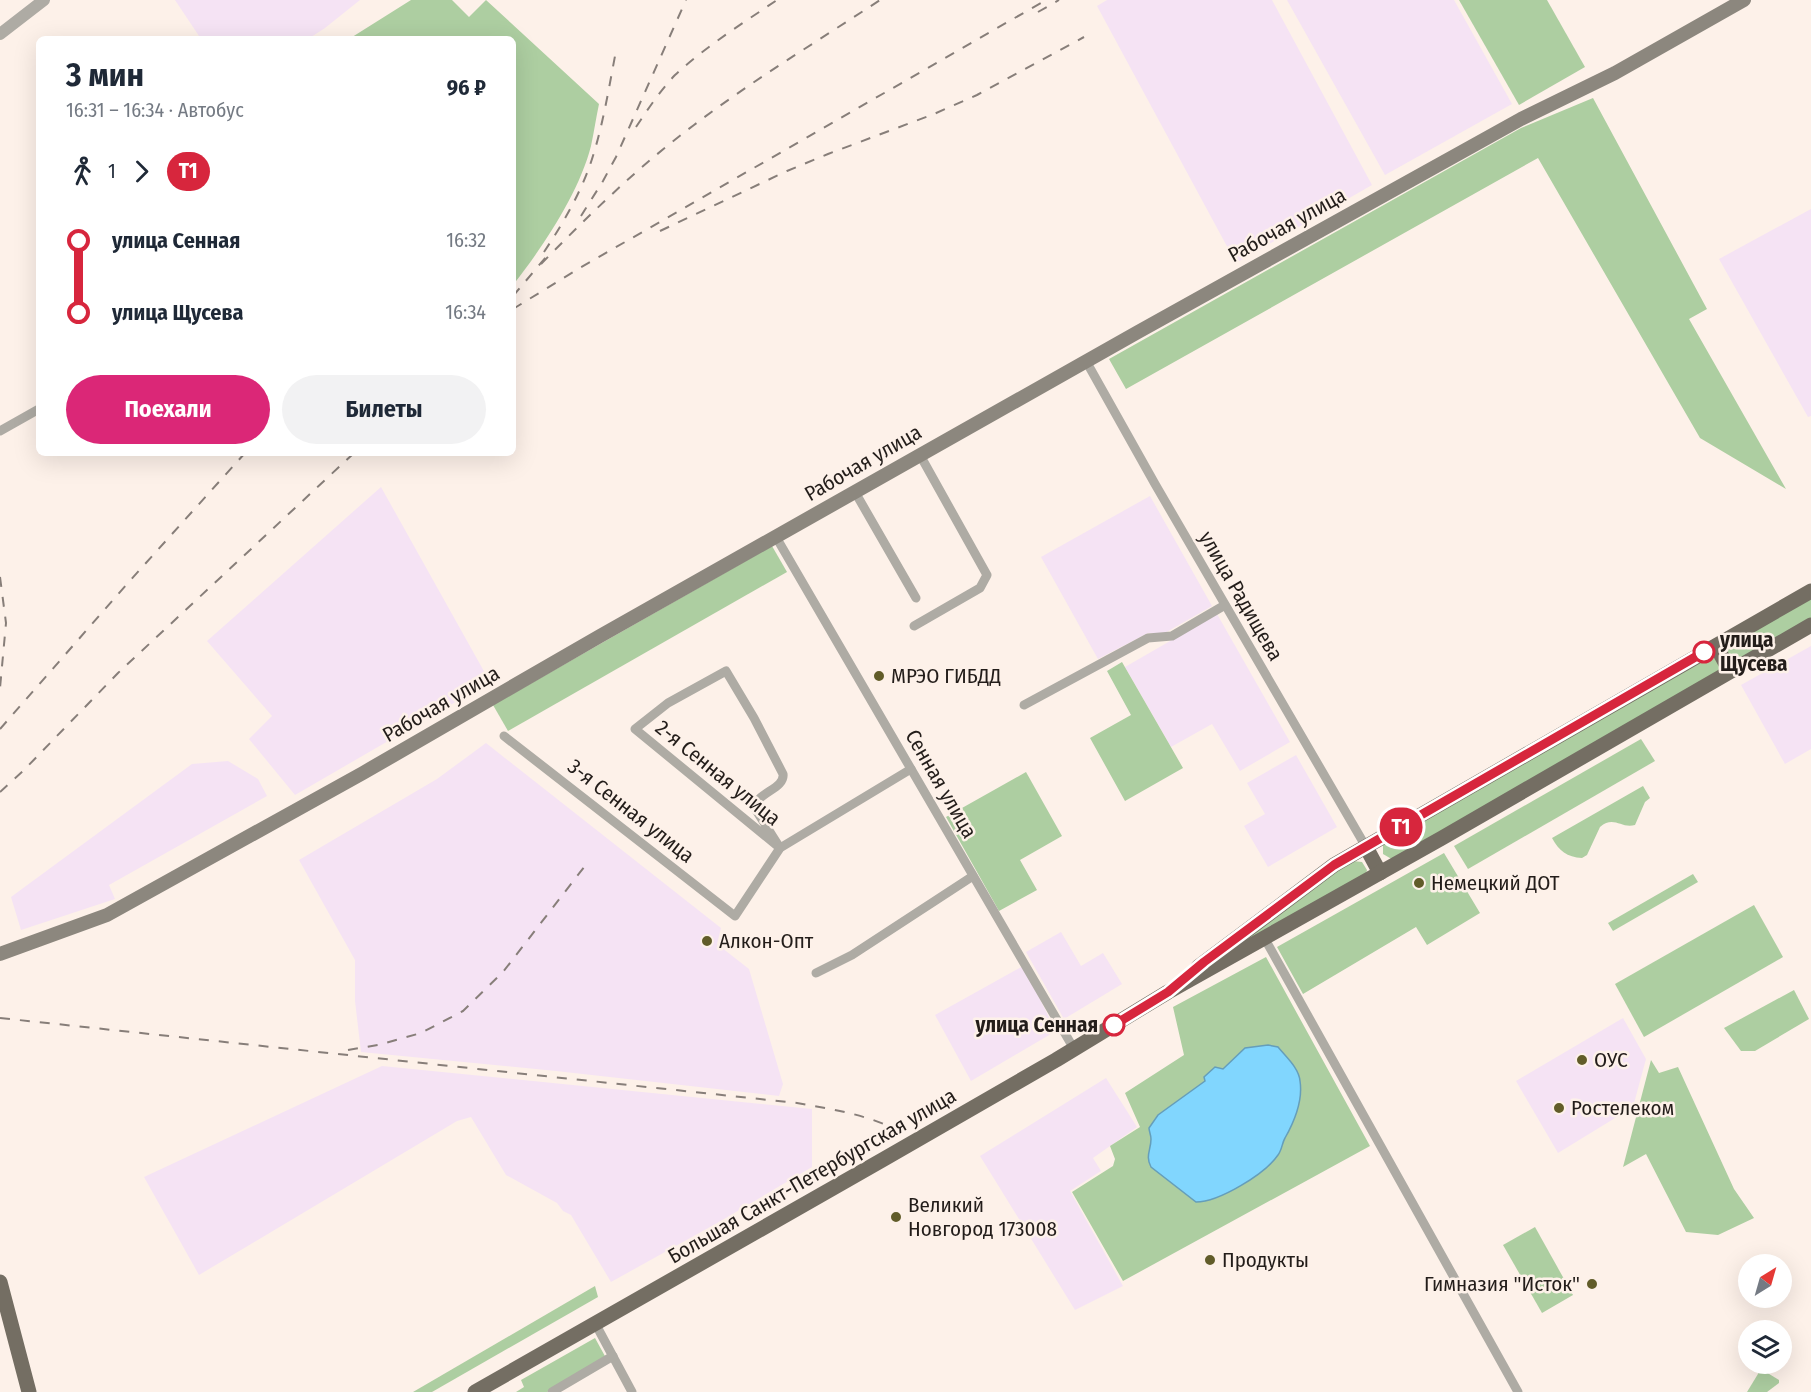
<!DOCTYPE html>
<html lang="ru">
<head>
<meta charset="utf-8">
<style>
	:root { --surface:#fff; --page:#f2f2f3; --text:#1f2937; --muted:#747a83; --accent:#db2777 }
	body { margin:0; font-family:"Fira Sans Condensed",sans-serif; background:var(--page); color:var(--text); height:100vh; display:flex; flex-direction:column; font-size:22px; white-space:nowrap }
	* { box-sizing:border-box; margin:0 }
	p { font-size:20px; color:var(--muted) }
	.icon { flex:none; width:33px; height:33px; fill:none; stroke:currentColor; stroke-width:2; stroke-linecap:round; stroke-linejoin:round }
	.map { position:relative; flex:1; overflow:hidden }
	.panel { position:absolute; left:36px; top:36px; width:480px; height:420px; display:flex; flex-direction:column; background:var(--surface); border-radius:9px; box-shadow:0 6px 24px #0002 }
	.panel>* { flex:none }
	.badge { padding:0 12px; border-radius:20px; font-size:21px; line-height:39px }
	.needle { width:39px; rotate:37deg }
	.controls { position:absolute; left:1738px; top:1254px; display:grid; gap:12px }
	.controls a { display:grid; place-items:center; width:54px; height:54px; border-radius:50%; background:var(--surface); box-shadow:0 6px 24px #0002; font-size:30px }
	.map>.badge { position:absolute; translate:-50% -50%; box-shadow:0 0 0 3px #fff }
	.legs { display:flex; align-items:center; gap:9px; height:66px; padding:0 30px; font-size:20px }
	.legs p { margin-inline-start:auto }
	.head { display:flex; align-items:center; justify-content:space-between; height:102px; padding:0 30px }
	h1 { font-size:33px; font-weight:700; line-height:45px }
	.button { display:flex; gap:12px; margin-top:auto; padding:12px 30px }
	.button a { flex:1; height:69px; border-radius:36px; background:var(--accent); color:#fff; font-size:24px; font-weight:700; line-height:69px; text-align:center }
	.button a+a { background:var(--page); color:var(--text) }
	ul { padding:0 30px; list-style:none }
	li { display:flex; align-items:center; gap:21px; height:72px; font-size:22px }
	li i { display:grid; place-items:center; width:9px; height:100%; margin:0 8px; background:currentColor }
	li i::after { content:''; width:15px; height:15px; margin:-8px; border:4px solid; border-radius:50%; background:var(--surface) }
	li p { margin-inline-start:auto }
	li:first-child i { background:linear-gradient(#0000 50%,currentColor 0) }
	li:last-child i { background:linear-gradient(currentColor 50%,#0000 0) }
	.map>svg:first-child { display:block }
	.commercial { fill:#f5e3f4 }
	.green { fill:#adcea1 }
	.water { fill:#81d6fe; stroke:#659eba; stroke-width:1.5 }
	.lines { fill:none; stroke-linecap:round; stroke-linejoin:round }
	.minor { stroke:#aeaba4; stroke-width:9 }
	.tertiary { stroke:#aeaba4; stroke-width:12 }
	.secondary { stroke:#8c877e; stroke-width:14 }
	.primary { stroke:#746e63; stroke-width:15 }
	.rail { stroke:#877e79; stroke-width:2; stroke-dasharray:10 10; stroke-linecap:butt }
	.line-1-casing { stroke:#fff; stroke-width:14 }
	.line-1 { stroke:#d7263d; stroke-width:9 }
	.stop-1-dot { fill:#fff; stroke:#d7263d; stroke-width:3 }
	.poi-dot { fill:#615c29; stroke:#fdf1e9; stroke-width:2 }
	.labels { text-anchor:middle; stroke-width:5; stroke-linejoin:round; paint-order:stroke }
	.street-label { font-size:21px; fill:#231d1a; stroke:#fdf1e9 }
	.stop-label { font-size:21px; font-weight:bold; fill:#231d1a; stroke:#fdf1e9; text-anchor:start }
	.poi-label { font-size:21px; fill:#231d1a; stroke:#fdf1e9; text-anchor:start }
</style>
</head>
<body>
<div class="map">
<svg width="1811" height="1392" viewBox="0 0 1811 1392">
	<rect width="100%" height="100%" fill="#fdf1e9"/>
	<g class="commercial">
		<path d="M175 0H360L325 28 308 39H241L235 36 231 39H201Z"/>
		<path d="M1107 0H1272L1372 185 1236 263 1097 6Z"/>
		<path d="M1287 0H1454L1512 104 1385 175Z"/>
		<path d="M1811 209V416L1808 417 1719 259Z"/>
		<path d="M381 487 490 682 295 795 249 739 272 716 207 641Z"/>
		<path d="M1150 496 1212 606 1163 634 1148 633 1098 659 1041 557Z"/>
		<path d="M1217 614 1290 742 1240 771 1212 724 1171 747 1125 667Z"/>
		<path d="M1811 646V749L1785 764 1741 685Z"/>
		<path d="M486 743 721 928 717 944 749 969 783 1084 779 1096 556 1071 361 1052 355 1001V960L299 860 437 779Z"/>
		<path d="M1296 755 1337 827 1268 867 1244 826 1265 814 1247 783Z"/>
		<path d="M228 761 258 779 267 796 109 885 115 899 21 930 11 897 192 764Z"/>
		<path d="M1061 932 1081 966 1103 953 1122 984 1064 1019 1026 952Z"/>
		<path d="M1023 966 1056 1031 971 1081 935 1015Z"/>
		<path d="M1623 1018 1646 1059 1633 1107 1558 1153 1516 1081Z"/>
		<path d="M382 1066 812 1109V1167L719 1222 611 1282 571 1215 563 1211 557 1203 506 1175 471 1117 457 1121 199 1275 144 1177Z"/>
		<path d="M1106 1078 1137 1127 1093 1158 1101 1171 1070 1191 1123 1286 1075 1310 980 1156Z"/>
	</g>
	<g class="green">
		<path d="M411 0H452L469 17 486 0 599 104C596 118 594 132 591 146 579 193 543 247 513 285V39H349Z"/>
		<path d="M1459 0H1547L1585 67 1519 105Z"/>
		<path d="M1593 98 1707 309 1689 319 1786 489 1700 438 1538 158 1126 389 1109 359 1521 128Z"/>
		<path d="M772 546 787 572 508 731 493 705Z"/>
		<path d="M1811 597V621L1737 663 1728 656V644Z"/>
		<path d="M1710 654 1719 662 1721 673 1395 861 1383 854V841Z"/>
		<path d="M1122 662 1183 768 1125 801 1090 738 1131 715 1107 671Z"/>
		<path d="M1641 739 1655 761 1468 869 1454 846Z"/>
		<path d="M1026 772 1062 836 1020 860 1037 890 999 911 946 817Z"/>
		<path d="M1643 786 1650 798 1645 802 1635 825C1621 829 1614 815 1600 827L1587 855 1582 858C1567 857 1559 851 1552 838Z"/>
		<path d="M1444 853 1480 913 1427 945 1416 927 1303 994 1277 947Z"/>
		<path d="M1353 861 1362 862 1367 870 1366 874 1217 961 1331 874Z"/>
		<path d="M1693 874 1698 882 1613 931 1608 923Z"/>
		<path d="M1754 905 1783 957 1644 1037 1615 984Z"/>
		<path d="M1266 957 1370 1146 1123 1281 1072 1192 1113 1166 1115 1159 1110 1146 1140 1127 1125 1093 1184 1055 1173 1007Z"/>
		<path d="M1794 990 1809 1019 1755 1051H1741L1724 1028Z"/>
		<path d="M1651 1060 1659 1073 1678 1067 1734 1189 1754 1218 1718 1235 1686 1232 1646 1154 1623 1167Z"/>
		<path d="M1535 1227 1573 1295 1542 1313 1503 1245Z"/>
		<path d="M595 1286 598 1297 432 1392H413Z"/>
		<path d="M595 1338 606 1358 547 1392H516L524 1387 521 1380Z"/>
		<path d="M1761 1369 1779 1380V1383L1767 1392H1747Z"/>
	</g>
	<path class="water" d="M1268 1045 1278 1047C1286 1057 1299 1068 1300 1081 1303 1100 1294 1122 1285 1138 1282 1143 1282 1150 1278 1155 1265 1174 1219 1202 1196 1202L1151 1167C1145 1156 1151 1150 1151 1139 1151 1135 1149 1131 1149 1128L1158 1115 1205 1081 1204 1077 1215 1067 1223 1069 1245 1048Z"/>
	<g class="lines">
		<g class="minor">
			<path d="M1086 361 1155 484 1366 847"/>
			<path d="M0 431 39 409"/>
			<path d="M855 492 916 598"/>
			<path d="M776 537 1074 1049"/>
			<path d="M914 626 980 588 987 575 920 455"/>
			<path d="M726 671 754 718 783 774C785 788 760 792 755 805L756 810 780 848 635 729 668 703Z"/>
			<path d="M1024 705 1148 638 1172 636 1225 605"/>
			<path d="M504 736 735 916 780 848 911 769"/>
			<path d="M1265 939 1518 1392"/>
			<path d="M816 973 852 955 973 876"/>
			<path d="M595 1323 632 1392"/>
			<path d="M552 1392 613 1356"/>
		</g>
		<path class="tertiary" d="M0 34 44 0"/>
		<path class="secondary" d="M0 954 107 915 363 773 600 636 1138 332 1521 119 1615 73 1744 0"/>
		<g class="primary">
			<path d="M1716 646 1730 671"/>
			<path d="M1366 847 1380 873"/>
			<path d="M1198 967 1334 865 1811 591"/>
			<path d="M0 1282 29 1392"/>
			<path d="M475 1392 884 1159 1056 1060 1168 992 1442 838 1811 625"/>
		</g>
		<g class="rail">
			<path d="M1038 12 1059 0"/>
			<path d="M636 127C648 109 660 91 675 75 705 47 743 23 777 0"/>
			<path d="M581 216 603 181 616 157 686 0"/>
			<path d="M660 231 787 171 828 154 934 114 977 95 1084 37"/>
			<path d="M544 252C562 225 579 196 590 165 602 130 608 93 615 56"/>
			<path d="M541 264C589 215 639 166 694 125 753 80 818 41 880 0"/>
			<path d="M513 296 546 257"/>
			<path d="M513 309 578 269 1046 0"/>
			<path d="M0 577 6 623 0 688"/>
			<path d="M0 729 127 584 245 453"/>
			<path d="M0 792 23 771 118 673 354 453"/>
			<path d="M0 1018 797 1103C831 1109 865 1114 897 1130"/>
			<path d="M348 1050 378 1045 421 1033 463 1011 503 972 588 862"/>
		</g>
	</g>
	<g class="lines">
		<defs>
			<path id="line-1" d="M1114 1025 1168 992 1204 962 1334 865 1704 652"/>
		</defs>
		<use href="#line-1" class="line-1-casing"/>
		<use href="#line-1" class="line-1"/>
	</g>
	<g class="stop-1-dot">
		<circle cx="1704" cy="652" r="10"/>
		<circle cx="1114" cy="1025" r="10"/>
	</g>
	<g class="poi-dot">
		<circle cx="879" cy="676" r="6"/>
		<circle cx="1419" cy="883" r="6"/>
		<circle cx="707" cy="941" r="6"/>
		<circle cx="1582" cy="1060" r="6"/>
		<circle cx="1559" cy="1108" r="6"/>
		<circle cx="896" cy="1217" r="6"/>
		<circle cx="1210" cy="1260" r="6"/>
		<circle cx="1592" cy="1284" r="6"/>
	</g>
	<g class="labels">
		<g class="street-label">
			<text transform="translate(1287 225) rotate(-29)" y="7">Рабочая улица</text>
			<text transform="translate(863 463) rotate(-30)" y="7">Рабочая улица</text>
			<text transform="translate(1241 596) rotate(60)" y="7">улица Радищева</text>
			<text transform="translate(441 704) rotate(-30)" y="7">Рабочая улица</text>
			<text transform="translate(718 773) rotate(39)" y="7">2-я Сенная улица</text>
			<text transform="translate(941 784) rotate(60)" y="7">Сенная улица</text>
			<text transform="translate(631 811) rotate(38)" y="7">3-я Сенная улица</text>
			<text transform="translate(812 1176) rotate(-30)" y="7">Большая Санкт-Петербургская улица</text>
		</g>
		<g class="stop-label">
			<text x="1720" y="647">улица<tspan x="1720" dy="24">Щусева</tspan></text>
			<text x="1098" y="1032" text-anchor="end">улица Сенная</text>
		</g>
		<g class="poi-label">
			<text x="891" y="683">МРЭО ГИБДД</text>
			<text x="1431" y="890">Немецкий ДОТ</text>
			<text x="719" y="948">Алкон-Опт</text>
			<text x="1594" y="1067">ОУС</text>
			<text x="1571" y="1115">Ростелеком</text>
			<text x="908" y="1212">Великий<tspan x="908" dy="24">Новгород 173008</tspan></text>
			<text x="1222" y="1267">Продукты</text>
			<text x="1580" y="1291" text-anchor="end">Гимназия "Исток"</text>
		</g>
	</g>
</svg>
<div class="controls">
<a><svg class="needle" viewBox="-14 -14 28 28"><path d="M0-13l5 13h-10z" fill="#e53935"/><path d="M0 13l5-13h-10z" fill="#747a83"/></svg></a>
<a><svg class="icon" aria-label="layers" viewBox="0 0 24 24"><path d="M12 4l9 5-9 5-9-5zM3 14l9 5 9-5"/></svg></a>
</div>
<b class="badge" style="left:1401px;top:827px;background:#d7263d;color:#fff">Т1</b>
<section class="panel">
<div class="head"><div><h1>3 мин</h1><p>16:31 – 16:34 · Автобус</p></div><b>96 ₽</b></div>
<div class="legs"><svg class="icon" aria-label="walk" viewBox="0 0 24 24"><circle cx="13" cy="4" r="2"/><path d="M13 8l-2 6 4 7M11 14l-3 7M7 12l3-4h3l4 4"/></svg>1<svg class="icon" aria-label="forward" viewBox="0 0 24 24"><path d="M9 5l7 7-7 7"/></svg><b class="badge" style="background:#d7263d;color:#fff">Т1</b></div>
<ul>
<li><i style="color:#d7263d"></i><b>улица Сенная</b><p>16:32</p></li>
<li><i style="color:#d7263d"></i><b>улица Щусева</b><p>16:34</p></li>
</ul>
<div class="button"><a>Поехали</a><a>Билеты</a></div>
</section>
</div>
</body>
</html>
